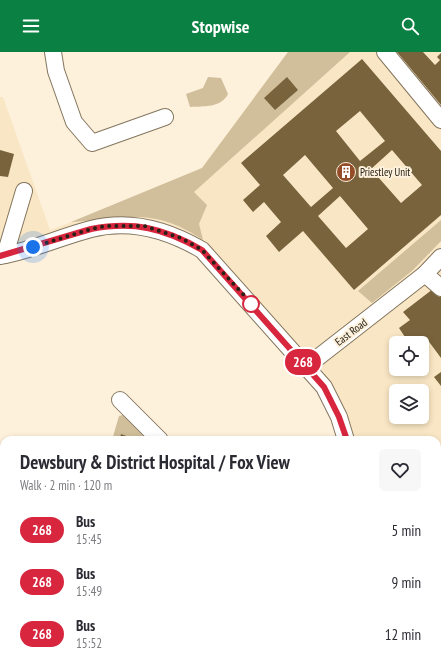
<!DOCTYPE html>
<html lang="en">
<head>
<meta charset="utf-8">
<style>
	:root { --surface:#fff; --page:#f7f7f7; --text:#2b2b33; --muted:#7c7c81; --accent:#0b8043 }
	body { margin:0; font-family:"PT Sans Narrow",sans-serif; background:var(--page); color:var(--text); height:100vh; display:flex; flex-direction:column; font-size:15px; white-space:nowrap }
	* { box-sizing:border-box; margin:0 }
	p { font-size:13px; color:var(--muted) }
	.icon { flex:none; width:22px; height:22px; fill:none; stroke:currentColor; stroke-width:2; stroke-linecap:round; stroke-linejoin:round }
	.map { position:relative; flex:1; overflow:hidden }
	.details { position:absolute; left:0px; top:384px; width:441px; height:232px; display:flex; flex-direction:column; background:var(--surface); border-radius:12px 12px 0 0; box-shadow:0 2px 6px #0003 }
	.details>* { flex:none }
	.badge { padding:0 8px; border-radius:13px; font-size:14px; line-height:26px }
	.fabs { position:absolute; left:389px; top:284px; display:grid; gap:8px }
	.fabs a { display:grid; place-items:center; width:40px; height:40px; border-radius:6px; background:var(--surface); box-shadow:0 2px 6px #0003; font-size:20px }
	.you { position:absolute; width:20px; height:20px; margin:-10px; border:3px solid #fff; border-radius:50%; background:#1a73e8; box-shadow:0 0 0 6px #1a73e833 }
	.map>.badge { position:absolute; translate:-50% -50%; box-shadow:0 0 0 2px #fff }
	.round { display:grid; place-items:center; flex:none; width:42px; height:42px; border-radius:6px; background:var(--page) }
	.summary { display:flex; align-items:center; justify-content:space-between; height:68px; padding:0 20px }
	h1 { font-size:19px; font-weight:800; line-height:30px }
	ul { padding:0; list-style:none }
	li { display:flex; align-items:center; gap:12px; height:52px; padding:0 20px }
	li div { flex:1 }
	li b { display:block; font-size:15px }
	li em { font-style:normal }
	li .badge { min-width:44px; font-weight:700; text-align:center }
	header { display:flex; justify-content:space-between; align-items:center; height:52px; padding:0 20px; background:var(--accent); color:#fff; font-size:18px; font-weight:800 }
	.map>svg:first-child { display:block }
	.built { fill:#f9e6c4; fill-rule:evenodd }
	.green { fill:#d1be9b }
	.building { fill:#78633c; fill-rule:evenodd }
	.lines { fill:none; stroke-linecap:round; stroke-linejoin:round }
	.minor-casing { stroke:#84765f; stroke-width:18 }
	.minor { stroke:#fff; stroke-width:16 }
	.line-casing { stroke:#fff; stroke-width:9 }
	.line { stroke:#d7263d; stroke-width:6 }
	.walk { stroke:#272117; stroke-width:4; stroke-dasharray:0 7.2 }
	.stop-dot { fill:#fff; stroke:#d7263d; stroke-width:2 }
	.labels { text-anchor:middle; stroke-width:4; stroke-linejoin:round; paint-order:stroke }
	.poi-label { font-size:11px; fill:#272117; stroke:#fdf1dc; text-anchor:start }
	.street-label { font-size:11px; fill:#272117; stroke:#fdf1dc }
</style>
</head>
<body>
<header><svg class="icon" aria-label="menu" viewBox="0 0 24 24"><path d="M4 6h16M4 12h16M4 18h16"/></svg>Stopwise<svg class="icon" aria-label="search" viewBox="0 0 24 24"><circle cx="10" cy="10" r="6"/><path d="M15 15l6 6"/></svg></header>
<div class="map">
<svg width="441" height="616" viewBox="0 0 441 616">
	<rect width="100%" height="100%" fill="#fdf1dc"/>
	<path class="built" d="M288 0H441V616H374L368 612H437V388H346L339 365 202 198 144 174 0 204V45H3L50 178 106 157 202 116ZM396 291H422V317H396ZM396 339H422V365H396Z"/>
	<g class="green">
		<path d="M288 0H350L194 140 207 153 199 172 203 188C152 154 127 167 71 170L202 116Z"/>
		<path d="M208 25 221 26 228 42C221 56 204 54 190 55L186 42 203 36Z"/>
		<path d="M441 168V189L413 218 372 251 358 239Z"/>
		<path d="M123 363 137 370 154 388H138L121 382 119 388H112L119 364Z"/>
		<path d="M437 605 441 610V616H412V612H437Z"/>
	</g>
	<g class="building">
		<path d="M397 0H423L435 13 440 8 437 5 441 1V53Z"/>
		<path d="M362 7 441 99V163L354 238 303 179 279 200 266 184 281 170 264 150 253 160 243 148 260 133 241 111ZM360 59 385 89 360 109 336 79ZM392 98 422 133 401 151 371 117ZM305 103 333 136 311 155 283 123ZM340 144 368 177 346 196 318 164Z"/>
		<path d="M287 25 298 38 275 58 264 46Z"/>
		<path d="M0 98 14 102 8 125 0 124Z"/>
		<path d="M433 237 439 245 441 244V306L427 287 421 291H417L414 288 409 291 399 276 410 268 403 260Z"/>
		<path d="M441 320V334L434 325Z"/>
		<path d="M121 382 138 388H119Z"/>
		<path d="M441 409V557L437 560V411Z"/>
	</g>
	<g class="lines">
		<defs>
			<g id="minor">
				<path d="M53 0 56 19 74 70 92 91 165 65"/>
				<path d="M385 0 441 68"/>
				<path d="M5 203 24 139"/>
				<path d="M0 204C31 199 60 185 91 177 130 167 168 178 202 198L324 335 339 365 346 388"/>
				<path d="M425 222 441 236"/>
				<path d="M307 314 425 222 441 205"/>
				<path d="M120 348 160 388"/>
				<path d="M0 526H4"/>
				<path d="M437 585 441 583"/>
				<path d="M223 612 230 616"/>
				<path d="M384 615 390 612"/>
				<path d="M97 616 98 612"/>
			</g>
		</defs>
		<use href="#minor" class="minor-casing"/>
		<use href="#minor" class="minor"/>
	</g>
	<g class="lines">
		<defs>
			<path id="line" d="M0 204 91 177C134 169 164 176 202 198L324 335 339 365 347 388"/>
		</defs>
		<use href="#line" class="line-casing"/>
		<use href="#line" class="line"/>
		<path class="walk" d="M33 195 91 177 106 174H144L181 186 202 198 254 254 251 252"/>
	</g>
	<defs>
		<symbol id="building-disc" viewBox="-11 -11 22 22"><circle r="9.5" fill="#934c27" stroke="#fdf1dc"/><path d="M-4-6H4V6H1V3H-1V6H-4ZM-2.5-4.3h1.7v1.8h-1.7ZM.8-4.3h1.7v1.8H.8ZM-2.5-1h1.7V.8h-1.7ZM.8-1h1.7V.8H.8Z" fill="#fff"/></symbol>
	</defs>
	<g fill-rule="evenodd">
		<use href="#building-disc" x="335" y="109" width="22" height="22"/>
	</g>
	<circle class="stop-dot" cx="251" cy="252" r="8"/>
	<g class="labels">
		<g class="poi-label">
			<text x="360" y="124">Priestley Unit</text>
		</g>
		<g class="street-label">
			<text transform="translate(351 280) rotate(-37)" y="4">East Road</text>
		</g>
	</g>
</svg>
<div class="fabs">
<a><svg class="icon" aria-label="locate" viewBox="0 0 24 24"><circle cx="12" cy="12" r="6"/><path d="M12 2v4M12 18v4M2 12h4M18 12h4"/></svg></a>
<a><svg class="icon" aria-label="layers" viewBox="0 0 24 24"><path d="M12 4l9 5-9 5-9-5zM3 14l9 5 9-5"/></svg></a>
</div>
<div class="you" style="left:33px;top:195px"></div>
<b class="badge" style="left:303px;top:310px;background:#d7263d;color:#fff">268</b>
<section class="details">
<div class="summary"><div><h1>Dewsbury &amp; District Hospital / Fox View</h1><p>Walk · 2 min · 120 m</p></div><a class="round"><svg class="icon" aria-label="heart" viewBox="0 0 24 24"><path d="M12 20l-8-8c-3-5 5-10 8-4 3-6 11-1 8 4z"/></svg></a></div>
<ul>
<li><span class="badge" style="background:#d7263d;color:#fff">268</span><div><b>Bus</b><p>15:45</p></div><em>5 min</em></li>
<li><span class="badge" style="background:#d7263d;color:#fff">268</span><div><b>Bus</b><p>15:49</p></div><em>9 min</em></li>
<li><span class="badge" style="background:#d7263d;color:#fff">268</span><div><b>Bus</b><p>15:52</p></div><em>12 min</em></li>
</ul>
</section>
</div>
</body>
</html>
